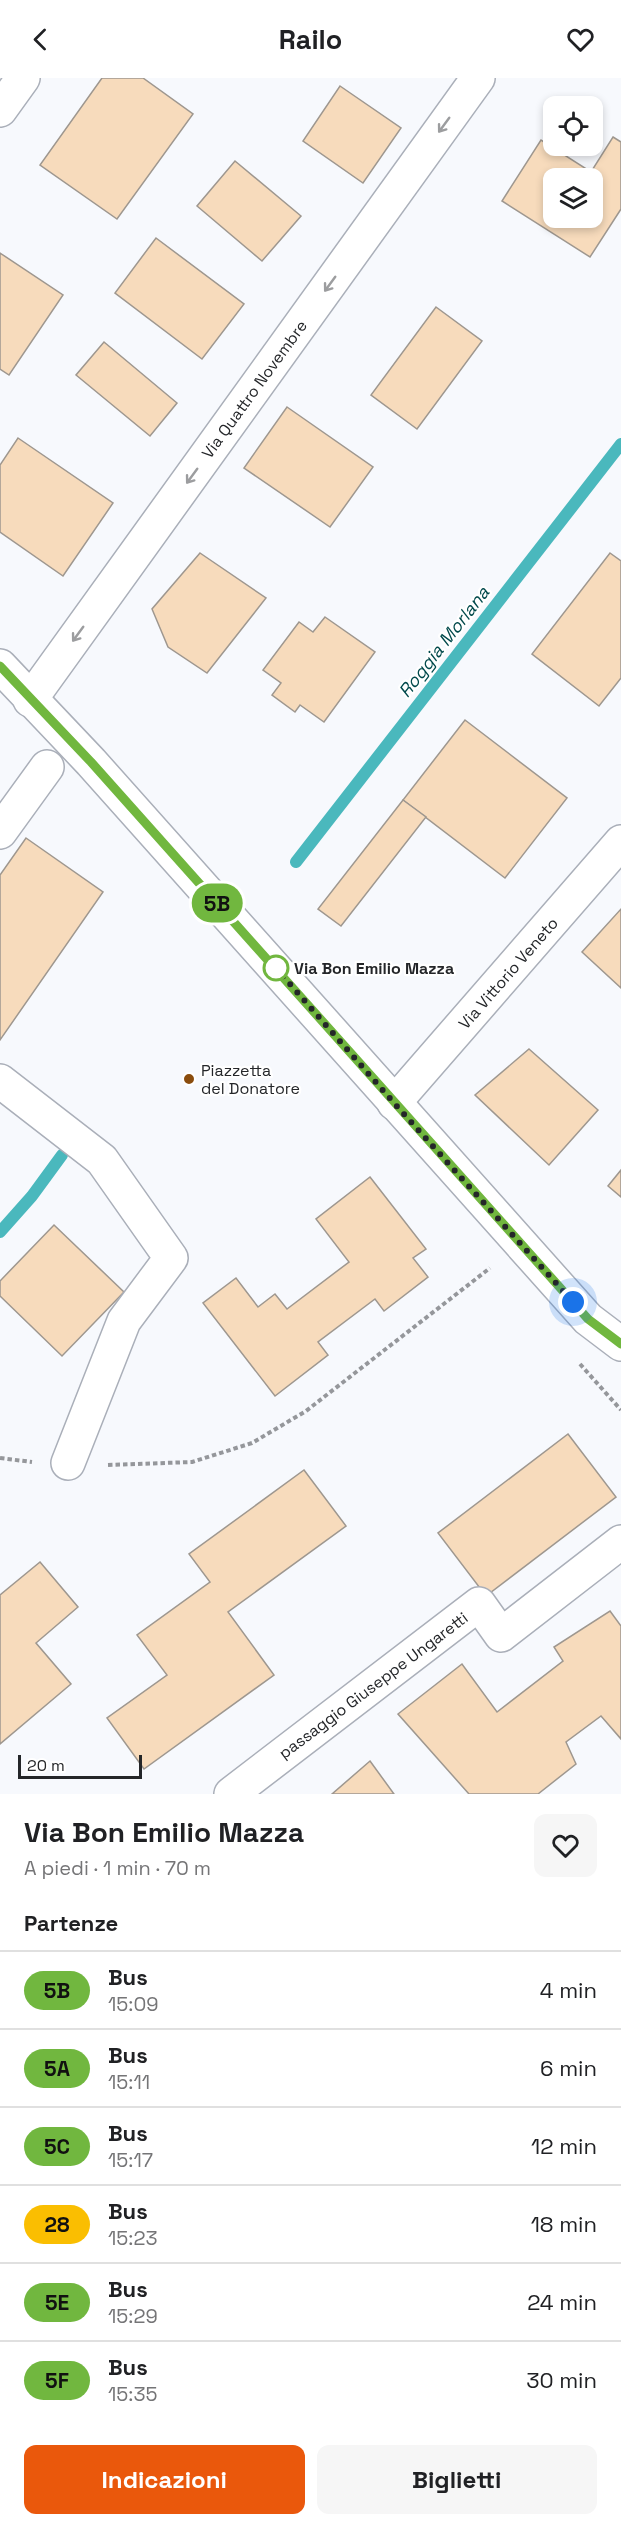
<!DOCTYPE html>
<html lang="it">
<head>
<meta charset="utf-8">
<style>
	:root { --surface:#fff; --page:#f6f6f6; --text:#202124; --muted:#757577; --line:#e0e0e0; --accent:#ea580c }
	body { margin:0; font-family:"Space Grotesk",sans-serif; background:var(--page); color:var(--text); height:100vh; display:flex; flex-direction:column; font-size:22px; white-space:nowrap }
	* { box-sizing:border-box; margin:0 }
	p { font-size:20px; color:var(--muted) }
	.icon { flex:none; width:33px; height:33px; fill:none; stroke:currentColor; stroke-width:2; stroke-linecap:round; stroke-linejoin:round }
	.map { position:relative; height:1716px; overflow:hidden }
	.details { display:flex; flex-direction:column; background:var(--surface); flex:1 }
	.details>* { flex:none }
	.badge { padding:0 12px; border-radius:20px; font-size:21px; line-height:39px }
	.tools { position:absolute; left:543px; top:18px; display:grid; gap:12px }
	.tools a { display:grid; place-items:center; width:60px; height:60px; border-radius:12px; background:var(--surface); box-shadow:0 3px 9px #0003; font-size:30px }
	.scale { position:absolute; left:18px; bottom:15px; width:124px; box-sizing:border-box; padding-left:6px; border:3px solid #242629; border-top:0; font-size:16px; line-height:21px; white-space:nowrap; color:#242629; -webkit-text-stroke:4px #fff; paint-order:stroke }
	.you { position:absolute; width:30px; height:30px; margin:-15px; border:4px solid #fff; border-radius:50%; background:#1a73e8; box-shadow:0 0 0 9px #1a73e833 }
	.map>.badge { position:absolute; translate:-50% -50%; box-shadow:0 0 0 3px #fff }
	h2 { padding:0 24px; font-size:22px; line-height:54px }
	.round { display:grid; place-items:center; flex:none; width:63px; height:63px; border-radius:12px; background:var(--page) }
	.summary { display:flex; align-items:center; justify-content:space-between; height:102px; padding:0 24px }
	h1 { font-size:28px; font-weight:700; line-height:45px }
	.primary-button { display:flex; gap:12px; margin-top:auto; padding:12px 24px }
	.primary-button a { flex:1; height:69px; border-radius:12px; background:var(--accent); color:#fff; font-size:24px; font-weight:700; line-height:69px; text-align:center }
	.primary-button a+a { background:var(--page); color:var(--text) }
	ul { padding:0; list-style:none }
	li { display:flex; align-items:center; gap:18px; height:78px; padding:0 24px; border-top:2px solid var(--line) }
	li div { flex:1 }
	li b { display:block; font-size:22px }
	li em { font-style:normal }
	li .badge { min-width:66px; font-weight:700; text-align:center }
	header { display:flex; justify-content:space-between; align-items:center; height:78px; padding:0 24px; background:var(--surface); font-size:27px; font-weight:700 }
	.map>svg:first-child { display:block }
	.lines { fill:none; stroke-linecap:round; stroke-linejoin:round }
	.stream { stroke:#4ab8bd; stroke-width:12 }
	.building { fill:#f7dbbc; stroke:#9e978f; stroke-width:1.5; fill-rule:evenodd }
	.street-casing { stroke:#aaafb9; stroke-width:36 }
	.secondary-casing { stroke:#aaafb9; stroke-width:36 }
	.path { stroke:#95979b; stroke-width:4; stroke-dasharray:4.5 3; stroke-linecap:butt }
	.street { stroke:#fff; stroke-width:33 }
	.secondary { stroke:#fff; stroke-width:33 }
	.oneway { stroke:#9c9d9f }
	.line-casing { stroke:#fff; stroke-width:14 }
	.line { stroke:#71b73f; stroke-width:9 }
	.walk { stroke:#242629; stroke-width:6; stroke-dasharray:0 10.8 }
	.stop-dot { fill:#fff; stroke:#71b73f; stroke-width:3 }
	.poi-dot { fill:#8a4c0d; stroke:#fff; stroke-width:2 }
	.labels { text-anchor:middle; stroke-width:4.5; stroke-linejoin:round; paint-order:stroke }
	.street-label { font-size:16px; fill:#242629; stroke:#fff }
	.stop-label { font-size:16px; font-weight:bold; fill:#242629; stroke:#fff; text-anchor:start }
	.poi-label { font-size:16px; fill:#242629; stroke:#fff; text-anchor:start }
	.water-label { font-size:18px; font-style:italic; fill:#00494b; stroke:#fff }
</style>
</head>
<body>
<header><svg class="icon" aria-label="back" viewBox="0 0 24 24"><path d="M15 5l-7 7 7 7"/></svg>Railo<svg class="icon" aria-label="heart" viewBox="0 0 24 24"><path d="M12 20l-8-8c-3-5 5-10 8-4 3-6 11-1 8 4z"/></svg></header>
<div class="map">
<svg width="621" height="1716" viewBox="0 0 621 1716">
	<rect width="100%" height="100%" fill="#f7f9fd"/>
	<g class="lines">
		<g class="stream">
			<path d="M296 784 621 366"/>
			<path d="M0 1154 32 1118 62 1077"/>
		</g>
	</g>
	<g class="building">
		<path d="M102 0H143L193 36 117 141 40 87Z"/>
		<path d="M340 8 401 50 363 105 303 63Z"/>
		<path d="M613 59 621 64V131L590 179 502 123 541 62 591 94ZM554 100H592V140H554Z"/>
		<path d="M235 83 301 138 262 183 197 128Z"/>
		<path d="M156 160 244 226 202 281 115 215Z"/>
		<path d="M0 175 63 217 9 297 0 291Z"/>
		<path d="M436 229 482 263 417 351 371 317Z"/>
		<path d="M104 264 177 325 150 358 76 297Z"/>
		<path d="M287 329 373 389 330 449 244 390Z"/>
		<path d="M18 360 113 425 63 498 0 454V387Z"/>
		<path d="M200 475 266 520 207 595 168 569 152 531Z"/>
		<path d="M610 475 621 483V600L599 628 532 576Z"/>
		<path d="M325 539 375 574 324 644 300 627 295 634 272 617 281 605 263 592 299 544 313 554Z"/>
		<path d="M465 642 567 720 505 800 403 722Z"/>
		<path d="M403 722 426 739 341 848 318 831Z"/>
		<path d="M26 760 103 814 0 962V797Z"/>
		<path d="M621 831V910L582 874Z"/>
		<path d="M529 971 598 1032 549 1087 475 1017Z"/>
		<path d="M621 1092V1119L608 1108Z"/>
		<path d="M370 1099 426 1171 413 1180 428 1199 384 1233 375 1221 318 1264 328 1277 275 1318 203 1225 236 1200 258 1229 275 1216 287 1231 349 1184 316 1141Z"/>
		<path d="M54 1147 124 1214 62 1278 0 1218V1203Z"/>
		<path d="M568 1356 616 1419 486 1518 438 1455Z"/>
		<path d="M304 1392 346 1448 228 1534 274 1597 144 1691 107 1640 167 1597 137 1557 210 1504 189 1476Z"/>
		<path d="M40 1484 78 1529 36 1565 71 1606 0 1666V1517Z"/>
		<path d="M610 1533 621 1548V1661L601 1638 566 1664 576 1686 538 1716H469L398 1636 462 1586 497 1634 563 1583 554 1569Z"/>
		<path d="M370 1683 394 1716H332Z"/>
	</g>
	<g class="lines">
		<defs>
			<g id="street">
				<path d="M0 32 23 0"/>
				<path d="M30 622 478 0"/>
				<path d="M0 754 47 689"/>
				<path d="M0 1003 102 1082 171 1180 124 1243 68 1385"/>
				<path d="M394 1025 621 764"/>
				<path d="M231 1716 479 1526 501 1557 621 1464"/>
			</g>
			<path id="secondary" d="M0 588 91 684 588 1241 621 1266"/>
		</defs>
		<use href="#street" class="street-casing"/>
		<use href="#secondary" class="secondary-casing"/>
		<g class="path">
			<path d="M580 1286 621 1332"/>
			<path d="M0 1380 32 1384"/>
			<path d="M108 1387 192 1384 252 1365 306 1333 490 1190"/>
		</g>
		<use href="#street" class="street"/>
		<use href="#secondary" class="secondary"/>
	</g>
	<defs><path id="oneway-shaft" d="M-6 0H5M1.5-3L5.5 0L1.5 3" fill="none" stroke-width="1.6" stroke-linecap="round" stroke-linejoin="round" transform="scale(1.5)"/></defs>
	<g class="oneway">
		<use href="#oneway-shaft" transform="translate(444 47) rotate(126)"/>
		<use href="#oneway-shaft" transform="translate(330 206) rotate(126)"/>
		<use href="#oneway-shaft" transform="translate(192 398) rotate(126)"/>
		<use href="#oneway-shaft" transform="translate(78 556) rotate(126)"/>
	</g>
	<g class="lines">
		<defs>
			<path id="line" d="M0 588 91 684 588 1241 621 1266"/>
		</defs>
		<use href="#line" class="line-casing"/>
		<use href="#line" class="line"/>
		<path class="walk" d="M276 890 394 1025 573 1224"/>
	</g>
	<circle class="stop-dot" cx="276" cy="890" r="12"/>
	<circle class="poi-dot" cx="189" cy="1001" r="6"/>
	<g class="labels">
		<g class="street-label">
			<text transform="translate(254 311) rotate(-54)" y="6">Via Quattro Novembre</text>
			<text transform="translate(508 895) rotate(-49)" y="6">Via Vittorio Veneto</text>
			<text transform="translate(373 1607) rotate(-37)" y="6">passaggio Giuseppe Ungaretti</text>
		</g>
		<g class="stop-label">
			<text x="294" y="896">Via Bon Emilio Mazza</text>
		</g>
		<g class="poi-label">
			<text x="201" y="998">Piazzetta<tspan x="201" dy="18">del Donatore</tspan></text>
		</g>
		<g class="water-label">
			<text transform="translate(444 564) rotate(-52)" y="6">Roggia Morlana</text>
		</g>
	</g>
</svg>
<div class="tools">
<a><svg class="icon" aria-label="locate" viewBox="0 0 24 24"><circle cx="12" cy="12" r="6"/><path d="M12 2v4M12 18v4M2 12h4M18 12h4"/></svg></a>
<a><svg class="icon" aria-label="layers" viewBox="0 0 24 24"><path d="M12 4l9 5-9 5-9-5zM3 14l9 5 9-5"/></svg></a>
</div>
<div class="scale">20 m</div>
<div class="you" style="left:573px;top:1224px"></div>
<b class="badge" style="left:217px;top:825px;background:#71b73f;color:#111">5B</b>
</div>
<section class="details">
<div class="summary"><div><h1>Via Bon Emilio Mazza</h1><p>A piedi · 1 min · 70 m</p></div><a class="round"><svg class="icon" aria-label="heart" viewBox="0 0 24 24"><path d="M12 20l-8-8c-3-5 5-10 8-4 3-6 11-1 8 4z"/></svg></a></div>
<h2>Partenze</h2>
<ul>
<li><span class="badge" style="background:#71b73f;color:#111">5B</span><div><b>Bus</b><p>15:09</p></div><em>4 min</em></li>
<li><span class="badge" style="background:#71b73f;color:#111">5A</span><div><b>Bus</b><p>15:11</p></div><em>6 min</em></li>
<li><span class="badge" style="background:#71b73f;color:#111">5C</span><div><b>Bus</b><p>15:17</p></div><em>12 min</em></li>
<li><span class="badge" style="background:#fabe01;color:#111">28</span><div><b>Bus</b><p>15:23</p></div><em>18 min</em></li>
<li><span class="badge" style="background:#71b73f;color:#111">5E</span><div><b>Bus</b><p>15:29</p></div><em>24 min</em></li>
<li><span class="badge" style="background:#71b73f;color:#111">5F</span><div><b>Bus</b><p>15:35</p></div><em>30 min</em></li>
</ul>
<div class="primary-button"><a>Indicazioni</a><a>Biglietti</a></div>
</section>
</body>
</html>
